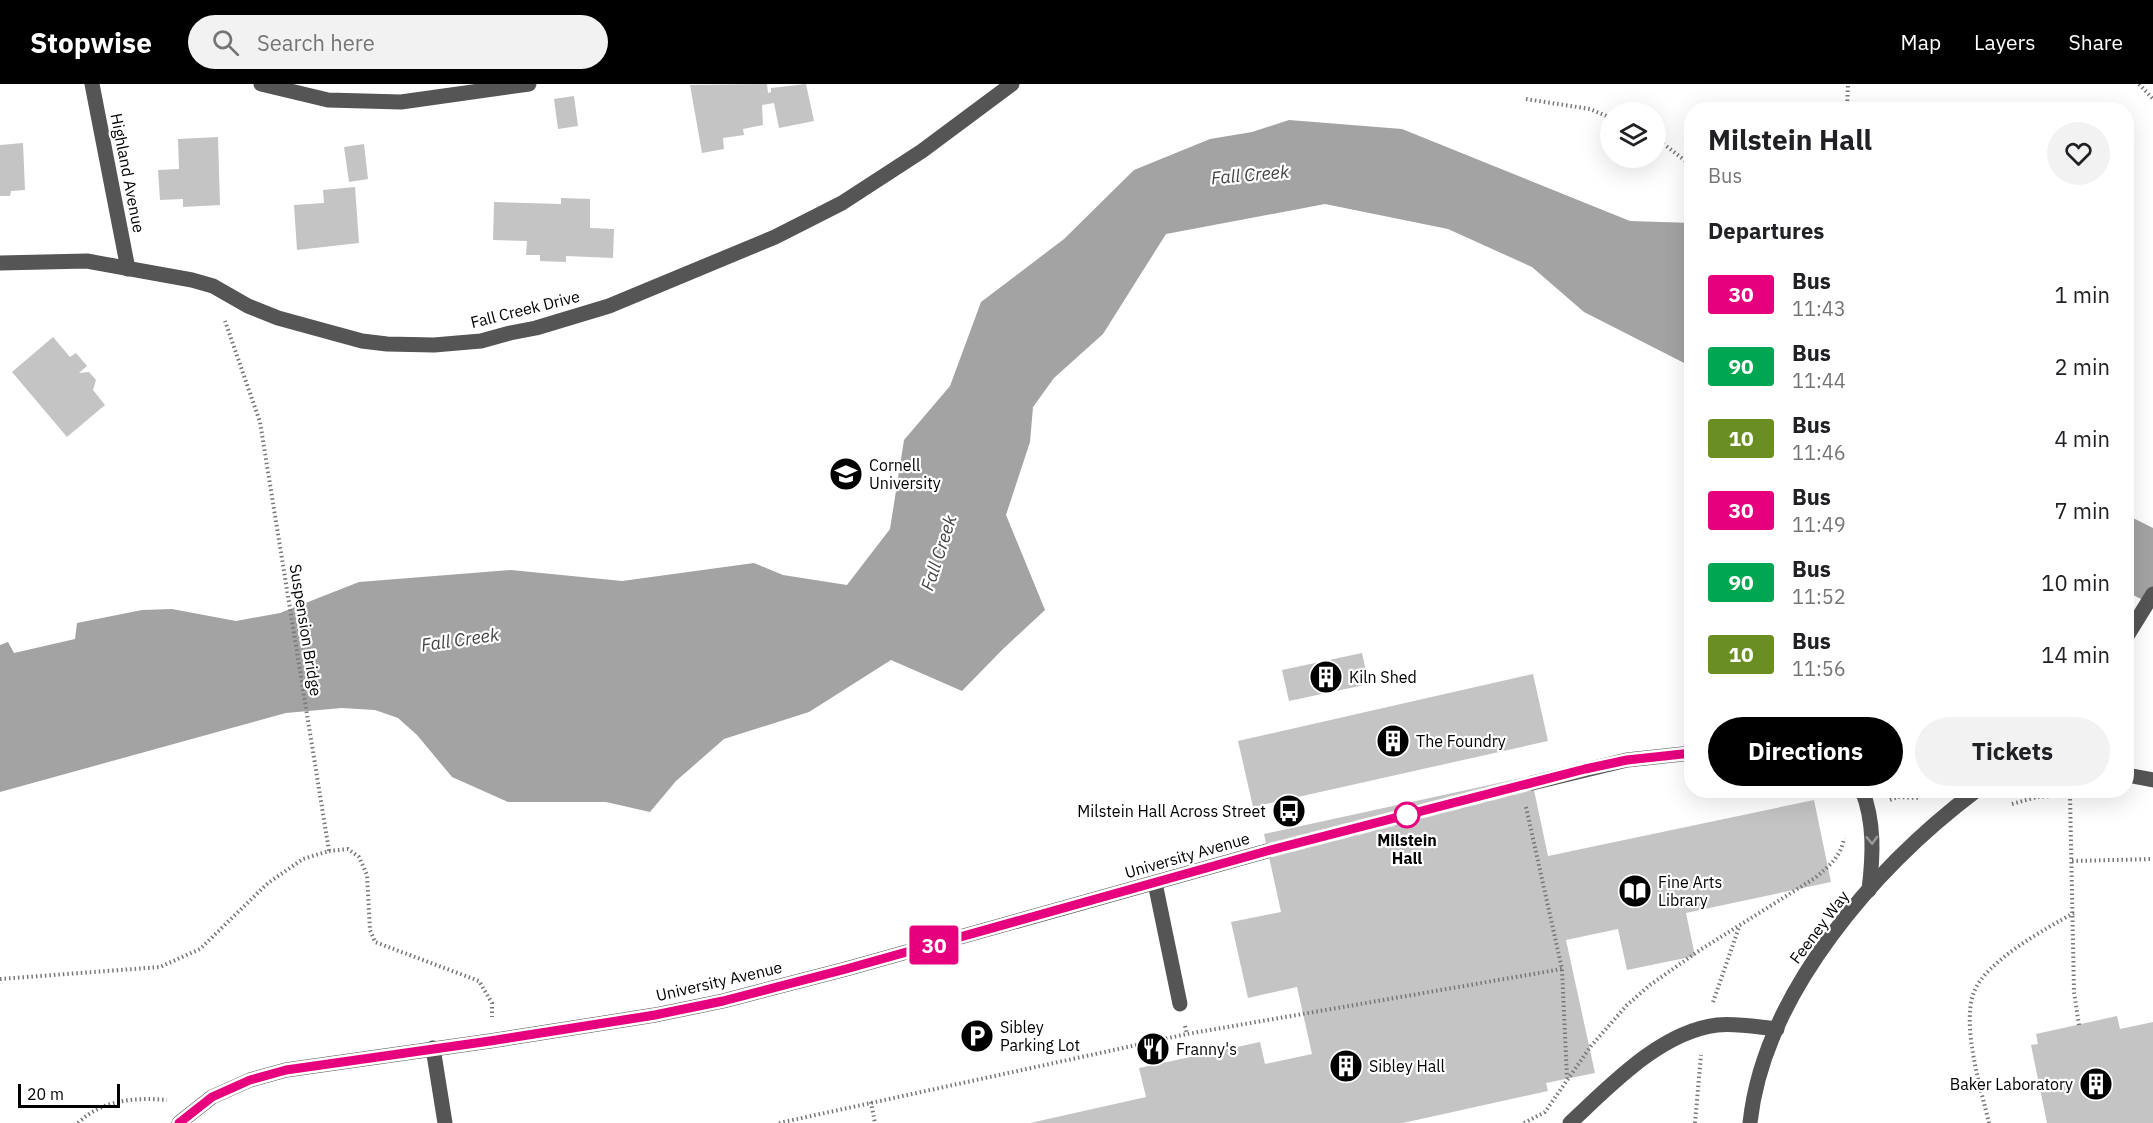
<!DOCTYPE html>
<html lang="en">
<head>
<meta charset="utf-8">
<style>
	:root { --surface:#fff; --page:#f2f2f2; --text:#202124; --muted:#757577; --accent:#000 }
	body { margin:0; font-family:"IBM Plex Sans",sans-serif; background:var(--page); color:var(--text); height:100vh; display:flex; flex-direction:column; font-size:22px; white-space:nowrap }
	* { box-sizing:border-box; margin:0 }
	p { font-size:20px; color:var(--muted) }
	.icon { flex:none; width:33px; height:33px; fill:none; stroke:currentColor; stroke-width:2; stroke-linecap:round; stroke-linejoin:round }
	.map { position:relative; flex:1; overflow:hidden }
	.details { position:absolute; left:1684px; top:18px; width:450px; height:696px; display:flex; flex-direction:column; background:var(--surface); border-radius:24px; box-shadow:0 6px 24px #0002 }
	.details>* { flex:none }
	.badge { padding:0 12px; border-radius:4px; font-size:21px; line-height:39px }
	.controls { position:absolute; left:1600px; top:18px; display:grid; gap:12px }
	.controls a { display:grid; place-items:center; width:66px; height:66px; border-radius:50%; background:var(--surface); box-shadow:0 6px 24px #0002; font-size:30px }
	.scale { position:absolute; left:18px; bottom:15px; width:102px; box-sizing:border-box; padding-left:6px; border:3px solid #000; border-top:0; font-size:16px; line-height:21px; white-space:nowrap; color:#000; -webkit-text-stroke:4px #fff; paint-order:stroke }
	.map>.badge { position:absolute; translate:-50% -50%; box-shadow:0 0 0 3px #fff }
	h2 { padding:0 24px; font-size:22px; line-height:54px }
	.round { display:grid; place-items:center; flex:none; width:63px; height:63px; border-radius:32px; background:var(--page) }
	.summary { display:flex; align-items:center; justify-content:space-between; height:102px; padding:0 24px }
	h1 { font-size:28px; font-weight:700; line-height:45px }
	.action { display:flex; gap:12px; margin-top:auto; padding:12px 24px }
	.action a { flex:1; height:69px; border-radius:36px; background:var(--accent); color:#fff; font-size:24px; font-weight:700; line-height:69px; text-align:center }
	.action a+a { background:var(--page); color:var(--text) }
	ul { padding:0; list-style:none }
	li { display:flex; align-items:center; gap:18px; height:72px; padding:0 24px }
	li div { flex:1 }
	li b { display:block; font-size:22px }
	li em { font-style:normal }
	li .badge { min-width:66px; font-weight:700; text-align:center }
	header { display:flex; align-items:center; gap:36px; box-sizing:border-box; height:84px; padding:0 30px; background:var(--accent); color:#fff }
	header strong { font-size:28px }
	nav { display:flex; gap:33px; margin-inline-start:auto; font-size:21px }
	.search { width:420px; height:54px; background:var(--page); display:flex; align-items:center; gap:15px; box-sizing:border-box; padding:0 21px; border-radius:33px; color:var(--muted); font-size:22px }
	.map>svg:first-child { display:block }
	.water { fill:#a3a3a3 }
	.building { fill:#c4c4c4 }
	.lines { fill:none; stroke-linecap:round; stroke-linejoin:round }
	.minor-tunnel { stroke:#d9d9d9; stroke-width:15; stroke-dasharray:15 8; stroke-linecap:butt }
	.path { stroke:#777; stroke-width:4; stroke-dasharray:1.5 3; stroke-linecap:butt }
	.minor { stroke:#555; stroke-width:15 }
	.oneway { stroke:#999 }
	.line-casing { stroke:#fff; stroke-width:14 }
	.line { stroke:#e6007e; stroke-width:9 }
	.stop-dot { fill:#fff; stroke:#e6007e; stroke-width:3 }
	.labels { text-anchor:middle; stroke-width:4.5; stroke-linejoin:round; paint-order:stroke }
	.street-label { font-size:16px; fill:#000; stroke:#fff }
	.poi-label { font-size:16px; fill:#000; stroke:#fff; text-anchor:start }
	.stop-label { font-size:16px; font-weight:bold; fill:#000; stroke:#fff }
	.water-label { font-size:18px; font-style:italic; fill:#444; stroke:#fff }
</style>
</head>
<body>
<header>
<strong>Stopwise</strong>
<div class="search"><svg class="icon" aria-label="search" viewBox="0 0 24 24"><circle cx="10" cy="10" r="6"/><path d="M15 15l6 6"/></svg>Search here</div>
<nav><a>Map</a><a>Layers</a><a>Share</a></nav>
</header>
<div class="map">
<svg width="2153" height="1039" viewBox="0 0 2153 1039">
	<rect width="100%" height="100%" fill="#fff"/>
	<g class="water">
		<path d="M1289 36 1402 45 1630 137 1692 139V283L1584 228 1532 183 1448 145 1325 120 1166 150 1103 250 1054 294 1033 323 1030 358 1006 431 1045 526 1002 566 962 607 891 576 809 628 724 655 676 697 650 728 606 718H508L452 693 417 651 398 634 375 626 342 624 286 629 0 708V561L8 558 14 569 75 555 77 539 142 526 172 525 236 537 280 529 359 498 511 486 622 497 754 479 783 491 847 501 890 445 904 356 950 302 981 218 1064 155 1134 86 1210 55 1252 48Z"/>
		<path d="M2127 431 2153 444V521L2127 508Z"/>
	</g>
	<g class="building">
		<path d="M767 0 768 9 771 8V4L806 0 814 37 779 44 774 19 762 21 763 41 743 45 744 51 723 54 724 65 702 69 690 1Z"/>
		<path d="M574 12 578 42 558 45 554 15Z"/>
		<path d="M218 53 220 121 183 123V115L160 116 158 86 179 85 178 55Z"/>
		<path d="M23 59 25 106 11 107 10 112H0V61Z"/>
		<path d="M364 60 368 95 349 98 344 63Z"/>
		<path d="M355 103 359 159 297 166 294 121 324 119 323 106Z"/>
		<path d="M561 114 590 115V144L614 145 613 174 566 172V178L540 177V171H526L527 157 493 156 494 118 561 120Z"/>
		<path d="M53 253 70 273 76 269 87 282 79 289 89 288 96 296 93 306 105 321 67 353 12 288Z"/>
		<path d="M1362 569 1369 600 1289 617 1282 586Z"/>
		<path d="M1533 590 1548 657 1253 723 1238 657Z"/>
		<path d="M1531 692 1548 772 1814 716 1831 798 1686 829 1695 872 1627 886 1618 845 1566 856 1595 989 1546 999 1548 1007 1403 1039H1030L1146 1013 1139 984 1260 958 1265 980 1312 970 1297 903 1248 914 1231 838 1281 828 1264 750Z"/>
		<path d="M2117 932 2120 945 2153 938V1039H2047L2031 961 2038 960 2036 950Z"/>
	</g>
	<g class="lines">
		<path class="minor-tunnel" d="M1267 767 1532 699"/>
		<g class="path">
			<path d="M2139 0 2153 15"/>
			<path d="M1526 15 1590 25 1611 34"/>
			<path d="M1847 26 1848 0"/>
			<path d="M1656 54 1692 82"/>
			<path d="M1890 716 1898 713 1920 714"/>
			<path d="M2012 720 2037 713 2070 711 2074 908 2079 941"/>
			<path d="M1526 723 1562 885 1567 994"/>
			<path d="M329 767 348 765 359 773 367 791 370 846 375 858 479 897 492 919V933"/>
			<path d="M2072 777 2153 775"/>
			<path d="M0 895 160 883 200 865 268 799 303 775 329 767 260 338 225 237"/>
			<path d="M1713 918 1739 843"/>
			<path d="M1185 942 1187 950 1562 885"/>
			<path d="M871 1018 875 1039"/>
			<path d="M78 1039C102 1016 135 1013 167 1016"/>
			<path d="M779 1039 1187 950"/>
			<path d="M1524 1039 1545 1028 1591 962 1627 921 1650 901 1700 866 1815 794C1829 782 1841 773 1844 754"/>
			<path d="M1695 1039 1701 971"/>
			<path d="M1989 1039C1981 1005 1961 941 1974 908 1986 877 2045 845 2074 829"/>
		</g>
		<g class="minor">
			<path d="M92 0 128 185"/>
			<path d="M261 0 328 16 401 18 529 0"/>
			<path d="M0 179 87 177 192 196 213 202 248 222 278 234 362 257 387 260 434 261 481 257 510 249 536 244 609 222 775 153 842 119 922 67 1012 0"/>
			<path d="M2127 552 2153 510"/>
			<path d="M2127 691 2153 696"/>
			<path d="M1532 699 1627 676 1692 669"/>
			<path d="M1862 706C1875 739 1873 772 1869 806"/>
			<path d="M1155 799 1180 920"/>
			<path d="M433 964 445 1039"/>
			<path d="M179 1039 212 1013 250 996 286 986 490 957 655 931 723 917 846 885 1267 767"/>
			<path d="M1570 1039C1610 1002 1660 948 1717 941 1737 939 1757 943 1777 945"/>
			<path d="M1750 1039C1764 909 1876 782 1977 706"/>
		</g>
	</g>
	<defs><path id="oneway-chevron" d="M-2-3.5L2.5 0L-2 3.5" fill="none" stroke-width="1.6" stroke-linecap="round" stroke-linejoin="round" transform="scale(1.5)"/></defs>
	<use class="oneway" href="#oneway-chevron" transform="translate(1872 756) rotate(88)"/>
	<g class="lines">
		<defs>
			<path id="line" d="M179 1039 212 1013 250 996 286 986 490 957 655 931 723 917 846 885 1267 767 1585 685 1627 676 1692 669"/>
		</defs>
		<use href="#line" class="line-casing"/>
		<use href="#line" class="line"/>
	</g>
	<defs>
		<symbol id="university-disc" viewBox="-11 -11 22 22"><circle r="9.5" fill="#000" stroke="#fff"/><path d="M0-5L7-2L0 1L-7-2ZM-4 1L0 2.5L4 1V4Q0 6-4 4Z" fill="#fff"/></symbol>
		<symbol id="building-disc" viewBox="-11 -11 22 22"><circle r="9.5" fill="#000" stroke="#fff"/><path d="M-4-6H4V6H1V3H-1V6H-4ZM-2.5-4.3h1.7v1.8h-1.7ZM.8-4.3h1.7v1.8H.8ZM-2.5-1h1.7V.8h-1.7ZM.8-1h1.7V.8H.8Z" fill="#fff"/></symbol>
		<symbol id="bus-disc" viewBox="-11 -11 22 22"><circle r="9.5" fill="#000" stroke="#fff"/><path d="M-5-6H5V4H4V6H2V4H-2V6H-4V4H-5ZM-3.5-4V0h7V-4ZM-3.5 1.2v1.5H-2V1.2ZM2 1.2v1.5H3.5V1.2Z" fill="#fff"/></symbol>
		<symbol id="library-disc" viewBox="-11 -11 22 22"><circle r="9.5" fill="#000" stroke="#fff"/><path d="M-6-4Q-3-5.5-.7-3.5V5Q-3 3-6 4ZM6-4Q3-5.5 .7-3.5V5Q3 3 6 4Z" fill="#fff"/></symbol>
		<symbol id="parking-disc" viewBox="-11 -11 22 22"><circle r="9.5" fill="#000" stroke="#fff"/><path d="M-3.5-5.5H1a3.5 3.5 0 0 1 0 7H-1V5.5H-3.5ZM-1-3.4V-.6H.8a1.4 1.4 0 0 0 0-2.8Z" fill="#fff"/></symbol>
		<symbol id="restaurant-disc" viewBox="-11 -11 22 22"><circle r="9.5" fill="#000" stroke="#fff"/><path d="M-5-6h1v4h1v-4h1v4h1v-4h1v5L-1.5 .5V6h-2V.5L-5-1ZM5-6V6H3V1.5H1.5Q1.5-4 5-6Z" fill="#fff"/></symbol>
	</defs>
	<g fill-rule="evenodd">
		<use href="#university-disc" x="827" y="371" width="38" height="38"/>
		<use href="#building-disc" x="1307" y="574" width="38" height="38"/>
		<use href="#building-disc" x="1374" y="638" width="38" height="38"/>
		<use href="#bus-disc" x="1270" y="708" width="38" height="38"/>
		<use href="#library-disc" x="1616" y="788" width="38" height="38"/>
		<use href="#parking-disc" x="958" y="933" width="38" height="38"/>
		<use href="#restaurant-disc" x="1134" y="946" width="38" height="38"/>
		<use href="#building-disc" x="1327" y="963" width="38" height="38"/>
		<use href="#building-disc" x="2077" y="981" width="38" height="38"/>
	</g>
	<circle class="stop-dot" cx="1407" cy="731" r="12"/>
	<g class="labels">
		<g class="street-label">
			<text transform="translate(128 89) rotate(79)" y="6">Highland Avenue</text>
			<text transform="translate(525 225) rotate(-14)" y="6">Fall Creek Drive</text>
			<text transform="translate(306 546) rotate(81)" y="6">Suspension Bridge</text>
			<text transform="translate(1187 771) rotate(-16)" y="6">University Avenue</text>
			<text transform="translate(1819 843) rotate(-53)" y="6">Feeney Way</text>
			<text transform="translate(719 897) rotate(-13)" y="6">University Avenue</text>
		</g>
		<g class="poi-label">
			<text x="869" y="387">Cornell<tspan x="869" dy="18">University</tspan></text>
			<text x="1349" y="599">Kiln Shed</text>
			<text x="1416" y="663">The Foundry</text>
			<text x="1266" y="733" text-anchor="end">Milstein Hall Across Street</text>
			<text x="1658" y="804">Fine Arts<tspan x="1658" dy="18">Library</tspan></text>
			<text x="1000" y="949">Sibley<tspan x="1000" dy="18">Parking Lot</tspan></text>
			<text x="1176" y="971">Franny's</text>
			<text x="1369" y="988">Sibley Hall</text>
			<text x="2073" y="1006" text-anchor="end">Baker Laboratory</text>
		</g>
		<g class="stop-label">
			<text x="1407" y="762">Milstein<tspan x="1407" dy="18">Hall</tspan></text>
		</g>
		<g class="water-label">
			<text transform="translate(1250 91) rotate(-5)" y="6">Fall Creek</text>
			<text transform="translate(939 469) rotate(-72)" y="6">Fall Creek</text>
			<text transform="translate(460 556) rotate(-8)" y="6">Fall Creek</text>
		</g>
	</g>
</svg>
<div class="controls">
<a><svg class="icon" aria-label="layers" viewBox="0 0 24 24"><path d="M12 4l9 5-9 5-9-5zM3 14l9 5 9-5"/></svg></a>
</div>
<div class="scale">20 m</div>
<b class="badge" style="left:934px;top:861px;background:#e6007e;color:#fff">30</b>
<section class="details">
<div class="summary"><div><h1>Milstein Hall</h1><p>Bus</p></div><a class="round"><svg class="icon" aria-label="heart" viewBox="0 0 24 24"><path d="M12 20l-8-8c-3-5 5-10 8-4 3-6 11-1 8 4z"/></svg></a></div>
<h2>Departures</h2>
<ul>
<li><span class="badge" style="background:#e6007e;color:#fff">30</span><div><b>Bus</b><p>11:43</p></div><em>1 min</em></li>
<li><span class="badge" style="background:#00a651;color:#fff">90</span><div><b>Bus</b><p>11:44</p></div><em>2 min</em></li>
<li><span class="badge" style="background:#6b8e23;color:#fff">10</span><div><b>Bus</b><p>11:46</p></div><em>4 min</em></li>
<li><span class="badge" style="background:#e6007e;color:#fff">30</span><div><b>Bus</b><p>11:49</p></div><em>7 min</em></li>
<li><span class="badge" style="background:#00a651;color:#fff">90</span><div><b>Bus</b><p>11:52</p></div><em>10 min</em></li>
<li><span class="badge" style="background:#6b8e23;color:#fff">10</span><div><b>Bus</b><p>11:56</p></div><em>14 min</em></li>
</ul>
<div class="action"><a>Directions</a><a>Tickets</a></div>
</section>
</div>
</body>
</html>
